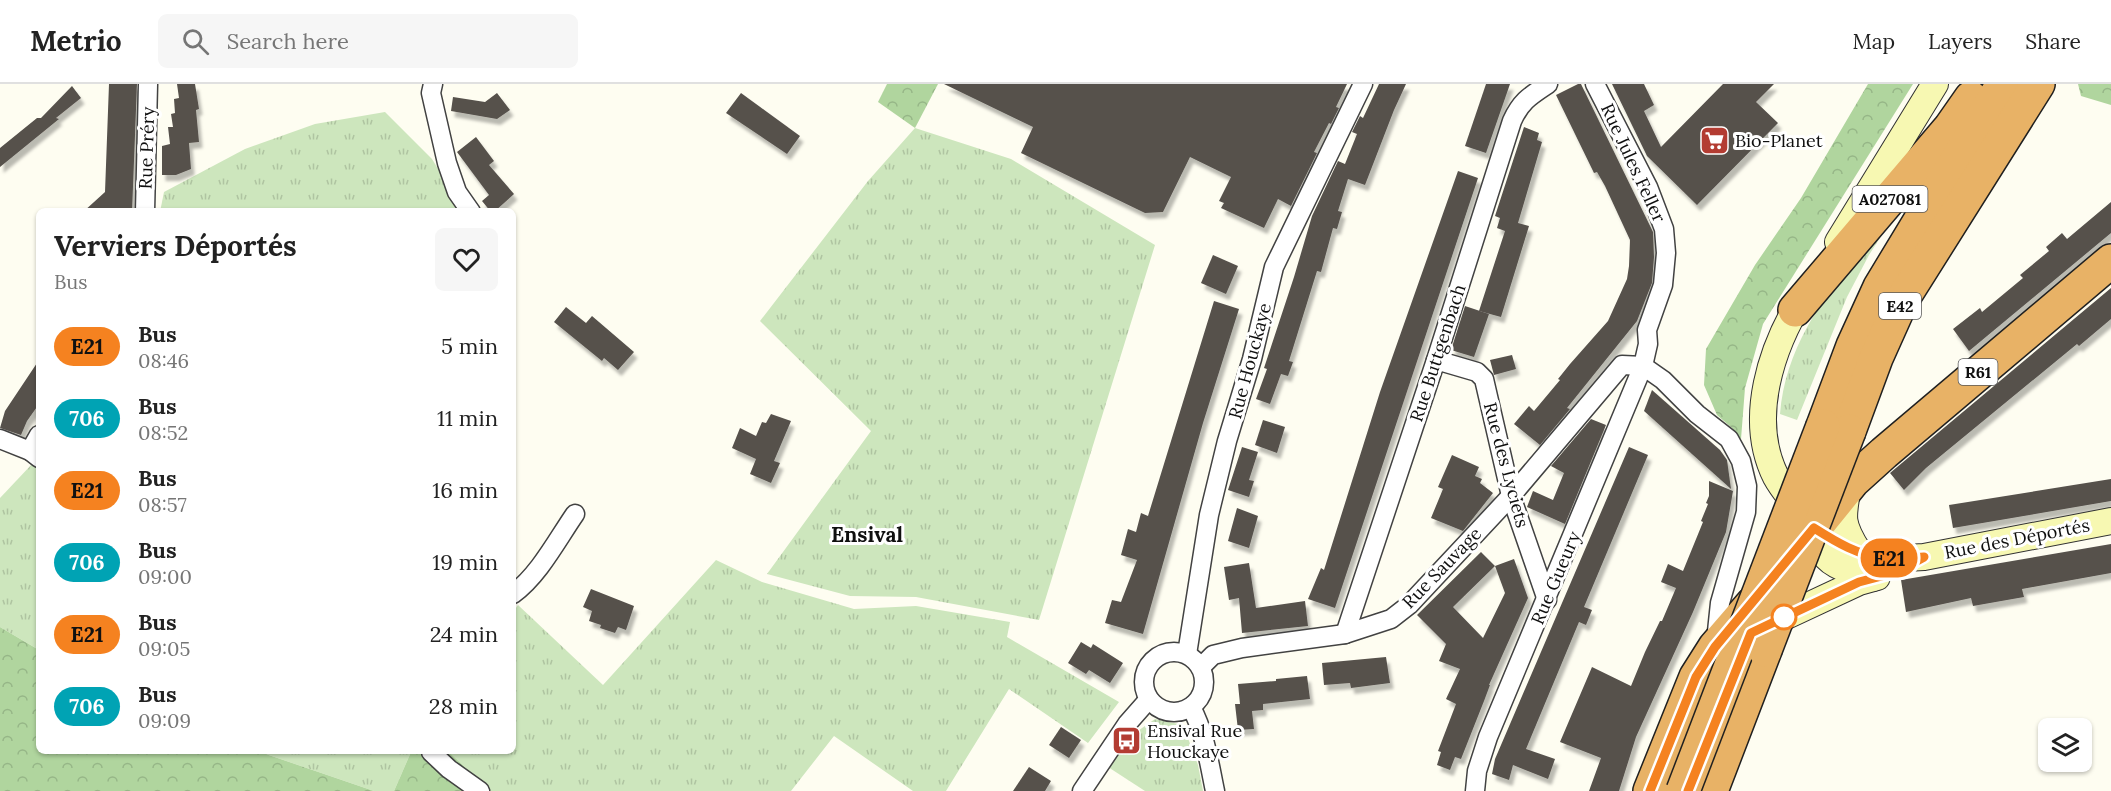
<!DOCTYPE html>
<html lang="en">
<head>
<meta charset="utf-8">
<style>
	:root { --surface:#fff; --page:#f6f6f6; --text:#222; --muted:#767676; --line:#e0e0e0 }
	body { margin:0; font-family:Lora,serif; background:var(--page); color:var(--text); height:100vh; display:flex; flex-direction:column; font-size:22px; white-space:nowrap }
	* { box-sizing:border-box; margin:0 }
	p { font-size:20px; color:var(--muted) }
	.icon { flex:none; width:33px; height:33px; fill:none; stroke:currentColor; stroke-width:2; stroke-linecap:round; stroke-linejoin:round }
	.map { position:relative; flex:1; overflow:hidden }
	.panel { position:absolute; left:36px; top:124px; width:480px; height:546px; display:flex; flex-direction:column; background:var(--surface); border-radius:9px; box-shadow:0 2px 4px #0004 }
	.panel>* { flex:none }
	.badge { padding:0 12px; border-radius:20px; font-size:21px; line-height:39px }
	.controls { position:absolute; left:2038px; top:634px; display:grid; gap:12px }
	.controls a { display:grid; place-items:center; width:54px; height:54px; border-radius:9px; background:var(--surface); box-shadow:0 2px 4px #0004; font-size:30px }
	.map>.badge { position:absolute; translate:-50% -50%; box-shadow:0 0 0 3px #fff }
	.round { display:grid; place-items:center; flex:none; width:63px; height:63px; border-radius:9px; background:var(--page) }
	.summary { display:flex; align-items:center; justify-content:space-between; height:102px; padding:0 18px }
	h1 { font-size:28px; font-weight:700; line-height:45px }
	ul { padding:0; list-style:none }
	li { display:flex; align-items:center; gap:18px; height:72px; padding:0 18px }
	li div { flex:1 }
	li b { display:block; font-size:22px }
	li em { font-style:normal }
	li .badge { min-width:66px; font-weight:700; text-align:center }
	header { display:flex; align-items:center; gap:36px; box-sizing:border-box; height:84px; padding:0 30px; background:var(--surface); border-bottom:2px solid var(--line) }
	header strong { font-size:28px }
	nav { display:flex; gap:33px; margin-inline-start:auto; font-size:21px }
	.search { width:420px; height:54px; background:var(--page); display:flex; align-items:center; gap:15px; box-sizing:border-box; padding:0 21px; border-radius:9px; color:var(--muted); font-size:22px }
	.map>svg:first-child { display:block }
	.grass { fill:url(#grass-tufts) }
	.forest { fill:url(#forest-crowns) }
	.building { fill:#56514c; fill-rule:evenodd; filter:url(#shadow) }
	.lines { fill:none; stroke-linecap:round; stroke-linejoin:round }
	.street-casing { stroke:#424242; stroke-width:21 }
	.secondary-casing { stroke:#313131; stroke-width:28 }
	.highway-casing { stroke:#202020; stroke-width:36 }
	.street { stroke:#fff; stroke-width:18 }
	.secondary { stroke:#f7f8b2; stroke-width:26 }
	.highway { stroke:#e8b266; stroke-width:33 }
	.highway-bridge-casing { stroke:#202020; stroke-width:36; stroke-linecap:butt }
	.highway-bridge { stroke:#e8b266; stroke-width:33 }
	.line-casing { stroke:#fff; stroke-width:14 }
	.line { stroke:#f58220; stroke-width:9 }
	.stop-dot { fill:#fff; stroke:#f58220; stroke-width:3 }
	.labels { text-anchor:middle; stroke-width:6; stroke-linejoin:round; paint-order:stroke }
	.shield { fill:#fff; stroke:#575757; stroke-width:1.5 }
	.shield-label { font-size:16px; font-weight:bold; fill:#0f0f0f }
	.poi-label { font-size:18px; fill:#0f0f0f; stroke:#fff; text-anchor:start }
	.street-label { font-size:18px; fill:#0f0f0f; stroke:#fff }
	.quarter-label { font-size:21px; font-weight:bold; fill:#0f0f0f; stroke:#fff }
</style>
</head>
<body>
<header>
<strong>Metrio</strong>
<div class="search"><svg class="icon" aria-label="search" viewBox="0 0 24 24"><circle cx="10" cy="10" r="6"/><path d="M15 15l6 6"/></svg>Search here</div>
<nav><a>Map</a><a>Layers</a><a>Share</a></nav>
</header>
<div class="map">
<svg width="2111" height="707" viewBox="0 0 2111 707">
	<defs>
		<pattern id="grass-tufts" width="24" height="20" patternUnits="userSpaceOnUse" patternTransform="scale(1.5)"><rect width="24" height="20" fill="#cde6bd"/><path d="M3 7l-1-3M5 7V3M7 7l1-3M15 17l-1-3M17 17v-4M19 17l1-3" fill="none" stroke="#afc4a1"/></pattern>
		<pattern id="forest-crowns" width="20" height="18" patternUnits="userSpaceOnUse" patternTransform="scale(1.5)"><rect width="20" height="18" fill="#b0d59e"/><path d="M2 6a3 3 0 1 1 6 0M12 15a3 3 0 1 1 6 0" fill="none" stroke="#96b687"/></pattern>
		<filter id="shadow"><feDropShadow dx="3.5" dy="6" stdDeviation="1.5" flood-color="#0004"/></filter>
	</defs>
	<rect width="100%" height="100%" fill="#fefdf1"/>
	<g class="grass">
		<path d="M385 28 432 75 464 127 160 128 164 108 245 65 315 40Z"/>
		<path d="M915 44 1011 75 1155 161 1039 536 916 513 850 512 767 490 871 347 760 237 868 97Z"/>
		<path d="M1901 121 1869 171 1847 213 1797 336 1780 330C1787 244 1848 184 1901 121Z"/>
		<path d="M33 379 39 384V566L0 543V414Z"/>
		<path d="M716 476 762 498 854 525 916 522 1010 538 1007 553 1119 618 1088 659 1009 605 946 707H913L834 652 791 707H490L449 668H513V528L518 521 603 601Z"/>
		<path d="M1155 635 1183 641 1198 681 1203 707H1145L1108 683 1132 651Z"/>
		<path d="M260 668H411L394 707H374Z"/>
	</g>
	<g class="forest">
		<path d="M887 0H938L915 44 878 18Z"/>
		<path d="M1868 0H1913L1763 240 1745 304 1741 355 1732 344 1717 331 1704 301 1706 265 1755 181 1801 114Z"/>
		<path d="M2078 0H2111V21L2081 12Z"/>
		<path d="M0 543 39 566V668H260L374 707H0Z"/>
		<path d="M411 668H449L490 707H394Z"/>
	</g>
	<g class="building">
		<path d="M109 0H137L132 128H83L105 108Z"/>
		<path d="M177 0H195L199 25 196 26 199 58 189 59 191 85 176 91H162V62L170 60 168 43H173L171 30 175 29 174 15 179 14Z"/>
		<path d="M944 0H1347L1336 23 1339 24 1331 40 1329 39 1314 68 1317 69 1291 122 1278 115 1264 144 1221 124 1224 119 1219 117 1231 93 1190 73 1163 128 1145 129 1021 69 1033 43Z"/>
		<path d="M1379 0H1406L1394 26 1365 101 1348 95 1338 127 1342 128 1337 145 1333 144 1321 188 1317 187 1289 277 1293 278 1288 292 1281 290 1270 320 1256 315 1267 285 1264 284 1294 193 1312 132 1338 77 1345 80 1357 50 1352 48 1360 32 1363 34Z"/>
		<path d="M1486 0H1510L1486 69 1465 62Z"/>
		<path d="M1578 0H1581L1653 148 1654 173 1652 199 1637 237 1567 324 1570 325 1540 361 1514 340 1529 322 1534 327 1560 296 1558 295 1570 280 1608 237 1627 195 1629 182 1630 156 1605 102 1597 88 1594 89 1556 11Z"/>
		<path d="M1612 0H1644L1654 21 1644 27 1661 63 1723 0H1774L1756 18 1778 39 1697 121 1647 72Z"/>
		<path d="M72 2 81 14 56 34 59 35 0 83V64L37 34H41Z"/>
		<path d="M497 9 510 26 497 35 451 27 453 13 485 18Z"/>
		<path d="M741 9 800 52 787 70 726 29Z"/>
		<path d="M1524 43 1539 49 1537 56 1542 58 1518 139 1529 142 1501 233 1479 227 1505 147 1497 144 1500 134 1495 132Z"/>
		<path d="M476 53 494 77 489 81 514 110 494 128H491L482 117 489 111 457 68Z"/>
		<path d="M1458 87 1478 94 1335 524 1308 515 1321 484 1324 486 1380 308Z"/>
		<path d="M2111 118V149L1969 267 1953 245 1980 224 1982 228 2023 194 2020 191 2049 167 2046 163 2062 149 2067 155Z"/>
		<path d="M1213 171 1238 182 1226 210 1201 199Z"/>
		<path d="M2111 204V235L2079 262 2077 260 1926 384 1904 406 1890 389Z"/>
		<path d="M1214 217 1239 225 1203 339 1143 550 1105 539 1112 516 1121 518 1137 476 1121 471 1128 445 1136 448 1141 429 1148 432Z"/>
		<path d="M1465 222 1489 230 1474 273 1451 266Z"/>
		<path d="M566 223 586 239 592 232 634 268 618 286 604 274 602 277 554 238Z"/>
		<path d="M1512 271 1516 285 1494 291 1490 276Z"/>
		<path d="M39 276V320L27 337 21 351 0 344 5 327Z"/>
		<path d="M1652 306 1720 366 1727 376 1731 405 1644 327Z"/>
		<path d="M771 330 791 337 774 377 780 379 771 399 750 390 756 375 732 364 740 344 756 352 762 338 766 339Z"/>
		<path d="M1591 335 1606 341 1565 440 1527 423 1533 407 1553 416 1564 389 1551 382Z"/>
		<path d="M1263 336 1285 343 1277 369 1255 361Z"/>
		<path d="M1242 363 1258 368 1249 396 1254 397 1249 413 1228 406Z"/>
		<path d="M1629 363 1648 371 1584 523 1592 526 1586 541 1579 538 1526 665 1555 675 1548 695 1513 681 1509 696 1492 690 1495 675Z"/>
		<path d="M1452 371 1479 383 1475 392 1482 395 1480 399 1493 409 1463 447 1431 434 1443 405 1438 403Z"/>
		<path d="M2111 395V417L1953 444 1949 421Z"/>
		<path d="M1709 397 1733 407 1726 448 1693 528 1636 653 1619 707H1589L1601 674 1560 658 1592 583 1631 602 1645 568 1660 537H1662L1676 504 1661 498 1668 480 1683 487 1703 438 1701 437 1708 420 1706 419 1709 412Z"/>
		<path d="M1237 424 1258 432 1249 464 1228 457Z"/>
		<path d="M2111 460V489L2022 505 2024 513 1973 522 1971 514 1906 528 1901 496Z"/>
		<path d="M1481 468 1495 482 1514 475 1528 514 1489 601H1490L1484 617 1461 675 1455 673 1450 686 1437 681 1441 668 1438 667 1456 620 1446 615 1460 585 1439 577 1446 560 1417 531ZM1495 482 1505 509 1483 554 1453 523Z"/>
		<path d="M1249 479 1256 524 1305 517 1308 542 1242 549 1239 514 1229 516 1224 483Z"/>
		<path d="M591 505 634 522 626 546 618 543 615 549 600 544 601 541 589 537 592 527 583 523Z"/>
		<path d="M1081 558 1091 564 1093 560 1123 579 1110 599 1089 586 1086 590 1068 579Z"/>
		<path d="M1386 573 1390 599 1351 604 1350 599 1324 601 1322 579Z"/>
		<path d="M1307 592 1310 615 1263 620V626L1252 627 1254 645 1238 646 1235 620H1240L1238 600 1276 597V595Z"/>
		<path d="M1061 643 1081 656 1069 674 1049 661Z"/>
		<path d="M1029 683 1051 697 1045 707H1013Z"/>
	</g>
	<g class="lines">
		<defs>
			<g id="street">
				<path d="M433 0 431 9 447 79 457 108 471 128"/>
				<path d="M145 128 148 0"/>
				<path d="M1436 276 1477 288 1484 295 1511 412 1547 516"/>
				<path d="M1643 282 1663 296 1697 330 1729 355 1741 377 1747 402 1746 428 1720 519 1716 557"/>
				<path d="M0 355 30 367 39 374"/>
				<path d="M30 367 39 351"/>
				<path d="M513 510C539 491 557 456 575 430"/>
				<path d="M1345 550 1436 276 1512 37C1521 17 1530 12 1548 0"/>
				<circle cx="1174" cy="598" r="30"/>
				<path d="M1187 570 1209 431 1227 357 1252 275 1274 183 1363 0"/>
				<path d="M1201 583 1213 571 1242 564 1345 550 1391 535 1409 521 1511 412 1622 281 1643 282"/>
				<path d="M1191 623C1205 649 1209 678 1215 707"/>
				<path d="M431 668 449 685 480 707"/>
				<path d="M1082 707 1127 640 1149 615"/>
				<path d="M1475 707 1477 687 1488 653 1643 282 1648 260 1647 246 1663 201 1666 169 1664 145 1648 103 1595 0"/>
			</g>
			<g id="secondary">
				<path d="M1838 158 1935 0"/>
				<path d="M1804 211C1771 263 1747 335 1776 393 1784 408 1799 424 1809 437 1817 447 1818 460 1824 470 1832 483 1859 490 1873 494"/>
				<path d="M1848 403C1842 434 1841 440 1858 467"/>
				<path d="M1814 445 1847 464 1886 475 1924 473 2111 437"/>
				<path d="M1767 541 1859 498 1877 493"/>
			</g>
			<g id="highway">
				<path d="M1795 226 1950 44 1971 14"/>
				<path d="M1823 342 1853 262 1880 203 2003 0"/>
				<path d="M1849 347 1876 274 1902 216 2038 0"/>
				<path d="M1815 444 1853 397 1884 369 2111 177"/>
				<path d="M1650 707 1696 593 1715 563 1753 519"/>
				<path d="M1711 707 1765 566"/>
			</g>
		</defs>
		<use href="#street" class="street-casing"/>
		<use href="#secondary" class="secondary-casing"/>
		<use href="#highway" class="highway-casing"/>
		<use href="#street" class="street"/>
		<use href="#secondary" class="secondary"/>
		<use href="#highway" class="highway"/>
		<defs>
			<g id="highway-bridge">
				<path d="M1765 566 1849 347"/>
				<path d="M1683 707 1823 342"/>
			</g>
		</defs>
		<use href="#highway-bridge" class="highway-bridge-casing"/>
		<use href="#highway-bridge" class="highway-bridge"/>
	</g>
	<g class="lines">
		<defs>
			<path id="line" d="M1650 707 1696 593 1715 563 1814 444C1836 458 1859 472 1885 474 1898 476 1911 474 1924 473L1897 488 1859 498 1751 549 1688 707"/>
		</defs>
		<use href="#line" class="line-casing"/>
		<use href="#line" class="line"/>
	</g>
	<defs>
		<symbol id="supermarket-square" viewBox="-11 -11 22 22"><rect x="-9" y="-9" width="18" height="18" rx="4" fill="#b33c32" stroke="#fff"/><path d="M-6-5.5h2.5l.6 2H6L4.5 2H-2.5L-4.4-4H-6ZM-1.5 3.2a1.3 1.3 0 1 0 .1 0ZM3 3.2a1.3 1.3 0 1 0 .1 0Z" fill="#fff"/></symbol>
		<symbol id="bus-square" viewBox="-11 -11 22 22"><rect x="-9" y="-9" width="18" height="18" rx="4" fill="#b33c32" stroke="#fff"/><path d="M-5-6H5V4H4V6H2V4H-2V6H-4V4H-5ZM-3.5-4V0h7V-4ZM-3.5 1.2v1.5H-2V1.2ZM2 1.2v1.5H3.5V1.2Z" fill="#fff"/></symbol>
	</defs>
	<g fill-rule="evenodd">
		<use href="#supermarket-square" x="1698" y="40" width="33" height="33"/>
		<use href="#bus-square" x="1110" y="640" width="33" height="33"/>
	</g>
	<circle class="stop-dot" cx="1784" cy="533" r="12"/>
	<g class="labels">
		<g class="shield">
			<rect x="1852.5" y="102" width="75" height="26" rx="4.5"/>
			<rect x="1879" y="209" width="42" height="26" rx="4.5"/>
			<rect x="1958.5" y="275" width="39" height="26" rx="4.5"/>
		</g>
		<g class="shield-label">
			<text x="1890" y="121">A027081</text>
			<text x="1900" y="228">E42</text>
			<text x="1978" y="294">R61</text>
		</g>
		<g class="poi-label">
			<text x="1735" y="63">Bio-Planet</text>
			<text x="1147" y="653">Ensival Rue<tspan x="1147" dy="21">Houckaye</tspan></text>
		</g>
		<g class="street-label">
			<text transform="translate(147 64) rotate(-88)" y="6">Rue Préry</text>
			<text transform="translate(1633 79) rotate(65)" y="6">Rue Jules Feller</text>
			<text transform="translate(1438 269) rotate(-72)" y="6">Rue Buttgenbach</text>
			<text transform="translate(1250 277) rotate(-75)" y="6">Rue Houckaye</text>
			<text transform="translate(1506 381) rotate(75)" y="6">Rue des Lyciets</text>
			<text transform="translate(2017 455) rotate(-11)" y="6">Rue des Déportés</text>
			<text transform="translate(1442 484) rotate(-46)" y="6">Rue Sauvage</text>
			<text transform="translate(1556 494) rotate(-67)" y="6">Rue Gueury</text>
		</g>
		<g class="quarter-label">
			<text x="867" y="458">Ensival</text>
		</g>
	</g>
</svg>
<div class="controls">
<a><svg class="icon" aria-label="layers" viewBox="0 0 24 24"><path d="M12 4l9 5-9 5-9-5zM3 14l9 5 9-5"/></svg></a>
</div>
<b class="badge" style="left:1889px;top:474px;background:#f58220;color:#111">E21</b>
<section class="panel">
<div class="summary"><div><h1>Verviers Déportés</h1><p>Bus</p></div><a class="round"><svg class="icon" aria-label="heart" viewBox="0 0 24 24"><path d="M12 20l-8-8c-3-5 5-10 8-4 3-6 11-1 8 4z"/></svg></a></div>
<ul>
<li><span class="badge" style="background:#f58220;color:#111">E21</span><div><b>Bus</b><p>08:46</p></div><em>5 min</em></li>
<li><span class="badge" style="background:#00a3b4;color:#fff">706</span><div><b>Bus</b><p>08:52</p></div><em>11 min</em></li>
<li><span class="badge" style="background:#f58220;color:#111">E21</span><div><b>Bus</b><p>08:57</p></div><em>16 min</em></li>
<li><span class="badge" style="background:#00a3b4;color:#fff">706</span><div><b>Bus</b><p>09:00</p></div><em>19 min</em></li>
<li><span class="badge" style="background:#f58220;color:#111">E21</span><div><b>Bus</b><p>09:05</p></div><em>24 min</em></li>
<li><span class="badge" style="background:#00a3b4;color:#fff">706</span><div><b>Bus</b><p>09:09</p></div><em>28 min</em></li>
</ul>
</section>
</div>
</body>
</html>
